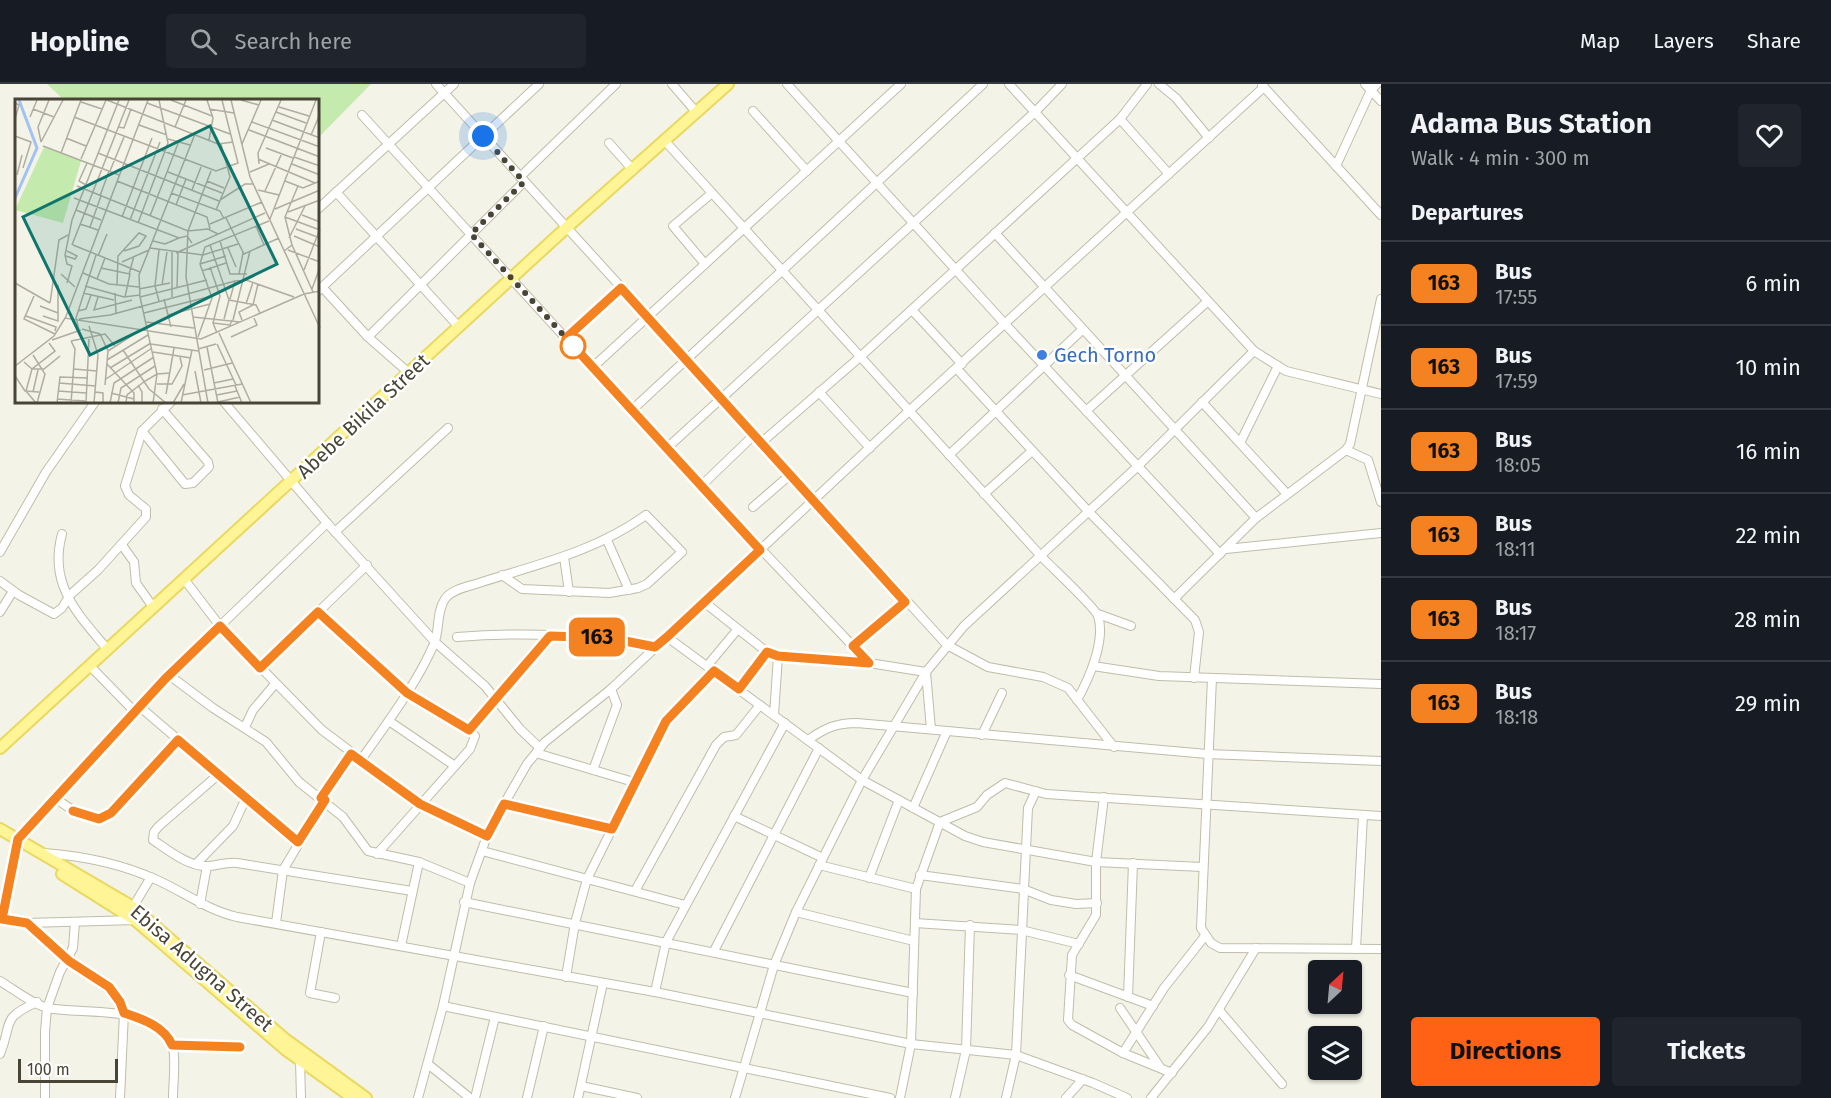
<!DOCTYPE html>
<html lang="en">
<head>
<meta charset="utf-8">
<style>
	:root { --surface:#171b24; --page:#20242c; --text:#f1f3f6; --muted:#9ea1a6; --line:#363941; --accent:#ff6214 }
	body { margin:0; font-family:"Fira Sans",sans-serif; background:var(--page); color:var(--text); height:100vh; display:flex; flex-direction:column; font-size:22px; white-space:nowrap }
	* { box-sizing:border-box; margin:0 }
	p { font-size:20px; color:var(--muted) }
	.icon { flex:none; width:33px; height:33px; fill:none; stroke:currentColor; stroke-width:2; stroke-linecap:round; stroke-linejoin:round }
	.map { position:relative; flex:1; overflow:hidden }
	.side { display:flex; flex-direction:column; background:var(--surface); width:450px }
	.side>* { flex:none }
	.badge { padding:0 12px; border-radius:9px; font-size:21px; line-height:39px }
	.needle { width:39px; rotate:26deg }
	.tools { position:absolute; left:1308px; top:876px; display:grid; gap:12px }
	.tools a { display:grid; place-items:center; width:54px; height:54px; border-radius:6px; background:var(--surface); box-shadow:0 2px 4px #0004; font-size:30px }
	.scale { position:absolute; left:18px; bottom:15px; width:100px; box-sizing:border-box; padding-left:6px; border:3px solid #484436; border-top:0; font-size:16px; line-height:21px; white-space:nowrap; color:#484436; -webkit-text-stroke:4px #fff; paint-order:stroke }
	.you { position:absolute; width:30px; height:30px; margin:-15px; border:4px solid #fff; border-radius:50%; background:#1a73e8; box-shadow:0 0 0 9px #1a73e833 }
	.map>.badge { position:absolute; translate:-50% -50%; box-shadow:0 0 0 3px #fff }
	h2 { padding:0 30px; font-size:22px; line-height:54px }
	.round { display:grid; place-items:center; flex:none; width:63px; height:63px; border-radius:6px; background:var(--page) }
	.head { display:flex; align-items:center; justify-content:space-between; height:102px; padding:0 30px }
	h1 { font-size:28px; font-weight:700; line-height:45px }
	.cta { display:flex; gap:12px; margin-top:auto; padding:12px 30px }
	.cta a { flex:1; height:69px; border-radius:6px; background:var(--accent); color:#111; font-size:24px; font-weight:700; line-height:69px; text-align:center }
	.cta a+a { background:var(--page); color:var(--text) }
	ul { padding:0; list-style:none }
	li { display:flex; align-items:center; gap:18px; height:84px; padding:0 30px; border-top:2px solid var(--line) }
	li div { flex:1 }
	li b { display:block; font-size:22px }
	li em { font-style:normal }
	li .badge { min-width:66px; font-weight:700; text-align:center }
	header { display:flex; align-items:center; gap:36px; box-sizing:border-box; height:84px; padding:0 30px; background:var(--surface); border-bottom:2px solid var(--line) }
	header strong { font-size:28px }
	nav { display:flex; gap:33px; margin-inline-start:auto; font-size:21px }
	.search { width:420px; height:54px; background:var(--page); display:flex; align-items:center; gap:15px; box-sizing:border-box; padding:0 21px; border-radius:6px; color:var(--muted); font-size:22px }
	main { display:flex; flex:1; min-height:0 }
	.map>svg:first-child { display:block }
	.green { fill:#c4eaae }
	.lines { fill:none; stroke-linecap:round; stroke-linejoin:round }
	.minor-casing { stroke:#c0bda9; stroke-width:10 }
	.major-casing { stroke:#e9d960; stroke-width:14 }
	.minor { stroke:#fff; stroke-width:8 }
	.major { stroke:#fff496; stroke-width:10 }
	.line-casing { stroke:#fff; stroke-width:14 }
	.line { stroke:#f58220; stroke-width:9 }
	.walk { stroke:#484436; stroke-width:6; stroke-dasharray:0 10.8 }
	.stop-dot { fill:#fff; stroke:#f58220; stroke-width:3 }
	.shop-dot { fill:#3f7fe0; stroke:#fff; stroke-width:2 }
	.labels { text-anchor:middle; stroke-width:5; stroke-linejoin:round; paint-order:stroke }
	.shop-label { font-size:20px; fill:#366cbe; stroke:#fff; text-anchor:start }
	.street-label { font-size:20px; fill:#484436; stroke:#fff }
	.inset-river { fill:none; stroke:#a1c3f4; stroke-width:3 }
	.inset-road { fill:none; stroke:#afada0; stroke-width:1.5 }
	.view { fill:#0f766e; fill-opacity:0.15; stroke:#0f766e; stroke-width:3 }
	.inset-edge { fill:none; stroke:#484436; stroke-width:3 }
</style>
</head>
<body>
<header>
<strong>Hopline</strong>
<div class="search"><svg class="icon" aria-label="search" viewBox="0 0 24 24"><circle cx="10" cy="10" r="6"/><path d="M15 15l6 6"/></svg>Search here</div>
<nav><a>Map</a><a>Layers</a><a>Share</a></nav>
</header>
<main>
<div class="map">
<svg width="1381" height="1014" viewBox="0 0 1381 1014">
	<rect width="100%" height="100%" fill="#f4f3e7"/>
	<path class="green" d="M47 0H371L318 54V16H64Z"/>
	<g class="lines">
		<defs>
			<g id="minor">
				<path d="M436 0 947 561 988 583 1043 593 1068 604 1114 663"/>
				<path d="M672 0 697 29"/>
				<path d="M787 0 1005 240 1220 470"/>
				<path d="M1009 0 1254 267 1286 287 1381 310"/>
				<path d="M1159 0 1176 14 1209 54"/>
				<path d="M1365 0 1381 17"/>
				<path d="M1262 1 1381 131"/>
				<path d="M753 27 807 87"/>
				<path d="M362 31 685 385 869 579 926 588 931 645"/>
				<path d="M1120 35 1169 90"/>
				<path d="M665 57 1040 471C1049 481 1095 523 1098 532 1106 556 1089 595 1077 616"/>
				<path d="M609 59 633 86"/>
				<path d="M1336 82 1371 6 1377 0"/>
				<path d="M520 93 616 0"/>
				<path d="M336 108 459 243"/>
				<path d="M318 125 454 0"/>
				<path d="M995 149 1256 434"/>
				<path d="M705 180 673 142 712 109"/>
				<path d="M322 203 368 253 409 289"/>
				<path d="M318 207 539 0"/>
				<path d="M912 226 962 280"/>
				<path d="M368 253 524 98"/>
				<path d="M566 254 621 204"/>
				<path d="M593 283 901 0"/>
				<path d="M957 285 1088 427 1195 536 1199 548 1194 594"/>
				<path d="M819 308 870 364"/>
				<path d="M224 318 327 439 435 558 485 602 520 645 540 664"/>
				<path d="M1202 318 1287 410"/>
				<path d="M632 326 983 0"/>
				<path d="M1086 327 1208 217"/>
				<path d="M142 347 185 400 193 399 209 383 208 378 162 325"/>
				<path d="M762 358 860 273 1120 35 1147 0"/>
				<path d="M1240 359 1278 282"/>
				<path d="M667 364 1035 28 1062 0"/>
				<path d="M1346 366 1368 376 1381 418"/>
				<path d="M949 371 1082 246"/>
				<path d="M701 402 755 350"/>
				<path d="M984 410 1032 367"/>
				<path d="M753 423 791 390"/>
				<path d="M335 448 448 344"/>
				<path d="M62 450C48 501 78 530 108 566"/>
				<path d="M607 456 629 506"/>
				<path d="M122 461 134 478 136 499 153 523"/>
				<path d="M1226 465 1381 449"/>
				<path d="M0 468 46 388 95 318"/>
				<path d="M564 473 569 508"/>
				<path d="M184 495 220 542 322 646 420 720 487 752"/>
				<path d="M0 497 19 511 54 530 62 524 70 511 98 486 146 433V425L129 411 125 402 142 347 171 318"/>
				<path d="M1174 515 1256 434 1346 366 1350 360 1381 215"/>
				<path d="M704 518 767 568 778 572 869 579"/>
				<path d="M0 528 13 507"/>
				<path d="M318 528 407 609 469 646 475 652 470 665 377 770"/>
				<path d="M1098 530 1131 542"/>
				<path d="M457 553C523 548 590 550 655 563"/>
				<path d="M667 553 862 696 965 752 983 758 1096 778 1202 783"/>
				<path d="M853 562 905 518"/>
				<path d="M707 582 737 546"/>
				<path d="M1093 582 1159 592 1381 600"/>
				<path d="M91 583 135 628"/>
				<path d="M260 584 367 481"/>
				<path d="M169 591 213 624 266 658 299 698 343 733 368 767 419 778 470 799"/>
				<path d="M1212 594 1201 844 1211 859 1220 864 1381 865"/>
				<path d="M739 605 767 568"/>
				<path d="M140 623 298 758"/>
				<path d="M774 631 778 572"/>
				<path d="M389 637 455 682"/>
				<path d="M245 643 253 626 275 600"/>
				<path d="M469 646 550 552"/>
				<path d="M982 651 1002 609"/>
				<path d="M808 656C825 644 836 639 857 639L1207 670 1381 677"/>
				<path d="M536 669 637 699"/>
				<path d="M361 676C387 639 416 601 434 560 440 546 436 528 445 515 451 505 471 502 482 498 539 480 596 467 646 431L682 468 647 500 638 504 609 509 522 505 502 491"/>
				<path d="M593 686 617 621 611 605"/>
				<path d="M218 691 159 742 154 748 153 756C168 766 190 784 209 782 219 781 226 778 237 779L412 807"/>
				<path d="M1104 713 1096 778V831L1072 871 1068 936 1072 941 1123 969 1172 989"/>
				<path d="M55 714C75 728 87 739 111 729L178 656"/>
				<path d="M321 714 351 670"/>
				<path d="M504 720 612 745"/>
				<path d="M913 724 947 647"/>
				<path d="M734 732 823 774"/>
				<path d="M482 767 685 821"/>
				<path d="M44 769C84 772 120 779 157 796 184 808 207 826 237 833L655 908 911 960 1016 971 1093 999 1127 1014"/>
				<path d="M197 779 233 742 246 714"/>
				<path d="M819 781 916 805"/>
				<path d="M920 791 1023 805 1051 816 1076 820 1097 819"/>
				<path d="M869 794 899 716"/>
				<path d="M635 807 716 661 724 653 736 651 760 621"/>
				<path d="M464 818 913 909"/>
				<path d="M200 820 207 782"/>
				<path d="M133 823 151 793"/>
				<path d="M796 828 914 857"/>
				<path d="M0 834 27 839 136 836"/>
				<path d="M2 835 18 755 165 595 327 439"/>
				<path d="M27 839C41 852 55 867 70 878 92 894 114 902 124 929L120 1014"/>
				<path d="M276 839 283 786 325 716"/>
				<path d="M915 839 1021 846 1079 860"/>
				<path d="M321 848 310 909 335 914"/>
				<path d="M401 862 419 778"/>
				<path d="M1356 865 1363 731"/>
				<path d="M714 867 819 664"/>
				<path d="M1069 891 1153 922"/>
				<path d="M566 893 575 839 587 795 666 637 714 587"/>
				<path d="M0 897C15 906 32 920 48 924 80 931 163 919 173 963 176 979 173 998 173 1014"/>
				<path d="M655 908 666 858 785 639"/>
				<path d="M1128 913 1133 779"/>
				<path d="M443 922 890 1014"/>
				<path d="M1120 924 1160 983"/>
				<path d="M1219 926 1282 1000"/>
				<path d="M172 961 240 963"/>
				<path d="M1123 969 1164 904 1205 852"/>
				<path d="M0 970C13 938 0 935 37 918"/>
				<path d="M300 976 301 1014"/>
				<path d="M428 980 470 1014"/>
				<path d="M581 1002 637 1014"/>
				<path d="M45 1014V948L47 924 60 888 73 864 75 838"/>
				<path d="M418 1014 443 922 470 799 487 752 504 720 527 680 545 658 611 605 910 326 1264 3"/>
				<path d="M475 1014 495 933"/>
				<path d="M527 1014 544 942"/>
				<path d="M578 1014 603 899"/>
				<path d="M735 1014 774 881 796 828 862 696 926 588 964 542 1137 383 1254 267"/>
				<path d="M900 1014 911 960 916 805 940 738 977 723 987 711 1005 699 1046 710 1381 732"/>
				<path d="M955 1014 966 966 970 841"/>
				<path d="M1006 1014 1016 971 1028 724 1036 707"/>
				<path d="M1066 1014 1083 995"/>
				<path d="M1151 1014 1208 943 1256 864"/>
			</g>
			<g id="major">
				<path d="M0 664 566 144 728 0"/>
				<path d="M0 745 133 823 285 955 366 1014"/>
				<path d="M62 790 135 836 286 966 353 1014"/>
			</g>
		</defs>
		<use href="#minor" class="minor-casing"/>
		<use href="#major" class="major-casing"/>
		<use href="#minor" class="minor"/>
		<use href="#major" class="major"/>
	</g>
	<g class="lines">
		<defs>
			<path id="line" d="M73 727 99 735 111 729 178 656 298 758 325 716 321 714 351 670 420 720 487 752 504 720 612 745 666 637 714 587 739 605 767 568 778 572 869 579 853 562 905 518 621 204 566 254 760 466 667 553 655 563 610 554 550 552 469 646 407 609 318 528 260 584 220 542 165 595 18 755 2 835 27 839 69 877 109 903 120 918 124 929C142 935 164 942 172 961L240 963"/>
		</defs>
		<use href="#line" class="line-casing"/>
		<use href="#line" class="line"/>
		<path class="walk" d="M483 52 524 98 471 150 580 269 573 262"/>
	</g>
	<circle class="stop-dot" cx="573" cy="262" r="12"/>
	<circle class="shop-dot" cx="1042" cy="271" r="6"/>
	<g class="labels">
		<g class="shop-label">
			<text x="1054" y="278">Gech Torno</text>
		</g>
		<g class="street-label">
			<text transform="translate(363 332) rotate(-43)" y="7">Abebe Bikila Street</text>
			<text transform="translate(202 884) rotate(41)" y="7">Ebisa Adugna Street</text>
		</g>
	</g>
	<g transform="translate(15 15)">
		<rect width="304" height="304" fill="#f4f3e7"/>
		<path d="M29 48 66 62 48 124 0 111Z" fill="#c4eaae"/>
		<path class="inset-river" d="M0 99 22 49 4 1"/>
		<path class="inset-road" d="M92 1 203 45 218 43M156 1 197 17M192 1 198 19 194 41M216 1 235 78 305 229M226 1 244 6M66 3 87 10M0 4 4 6 0 20M132 4 215 35M264 8 294 17M18 10 39 18M194 10 219 14M261 13 291 24M15 18 22 1M59 18 201 72 223 64 207 1M257 21 305 39M237 23 305 48M124 26 152 36M103 28 109 29 116 10M160 28 171 1M234 31 305 58M296 36 305 15M0 37 16 43 8 69M51 39 71 47M153 40 175 46M26 43 48 1M26 43 23 28 34 1M227 45 246 1M28 47 104 76M251 49 278 59M46 54 66 1M83 54 204 102M279 58 305 67M66 60 91 1M243 60 300 84M244 65 243 54 266 1M277 65 305 76M95 72 109 38M153 73 207 94M235 73 254 65M2 76 7 56M102 82 192 118 195 130M192 82 209 89M270 82 288 89 305 82M71 86 64 82 72 64M62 87 173 132 193 130 203 135M177 91 186 68M243 91 264 96M250 92 267 54M156 94 205 112 209 120M85 97 94 72M59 99 164 139 172 137 177 144M205 101 230 85H239M161 106 171 80M260 110 305 91M61 111 86 121M201 111 215 78 206 45M273 113 305 101M287 116 305 123M135 117 164 42M107 118 137 39M270 118 305 131M211 119 229 155 264 139M255 120 301 1M115 121 145 43M123 124 153 44 144 1M65 125 83 131M195 125 247 103M241 127 249 146M75 128 86 97M281 130 305 139M279 137 305 148M274 139 290 107M138 142 150 145 164 139M205 142 215 175H232M57 146 114 1M58 146 125 173M195 146 214 201 209 220M277 146 298 193M135 149 188 156 223 145M213 149 221 168M144 151 140 187 144 202M273 151 305 163M269 152 277 146 270 118 283 87M157 153V198M161 154 250 114M51 157 60 160 62 157 52 152M83 157 92 135M107 163 134 151M185 165 211 157M195 168 205 197 198 224 202 234M86 169 115 175 110 198M289 171 305 130M187 172 211 164M68 174 94 185 124 188M46 175 60 188M114 175 119 157M224 175 228 154M82 180 90 159M0 184 35 204M52 184 57 167 52 165 50 156 57 121 104 1M102 186 103 157 124 134 131 137 124 147 109 152M147 186 152 153M70 187 109 198 125 196M162 189 163 154M124 190 155 184M297 190 305 168M68 194 99 201M100 194 101 214M19 197 9 220 40 235M83 198 79 211 117 201M125 198 192 181M149 200 156 228M215 200 220 182M214 201 241 206 245 214M35 204 44 141 53 136M231 205 238 183M25 207 43 214M63 212 71 210 76 196M129 214 197 197M153 216 195 205M11 217 41 228 40 232M28 217 43 222V186M178 218 225 223M50 220 133 1M64 220 95 216 220 182 231 181 279 198M218 221 235 152M227 221 224 213 238 206 243 185M131 223 179 229M198 224 215 226 217 221M74 227 83 256 79 304M67 230 85 235 93 252 90 286M64 231 61 219 81 156M204 234 236 304M183 238 197 199 185 165 190 148 254 122M216 238 242 226 239 219M37 241 66 231M56 242 90 235 100 247M136 245 183 252M202 245 221 286M192 248 203 304M183 250 201 245M108 251 134 290 151 304M93 252 124 232M138 253 176 259M18 256 30 275 22 304M92 261 133 236M9 263 17 270H29L45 257M92 265 119 294V304M0 267 39 237 50 219 186 240 289 195 305 192M95 269 136 244M59 270 82 272M189 271 217 264M180 272 186 304M0 277 10 292 24 293M91 280 137 249M44 284 81 287M199 284 218 280M142 285H157L167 267 165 258M123 286 127 293V304M220 287 227 304M43 292 71 294M18 293 23 271M80 293 88 294V304M96 294 119 300M151 295 159 249M167 296 227 285M202 296 222 292M42 300 70 302M203 303 225 298M21 304 11 292 17 270 40 252 34 244M42 304 45 278 73 279M56 304 60 250 56 242M71 304 74 240M95 304 99 284 139 258M103 304 106 289 140 267M111 304 112 296 130 282 142 275 155 274M138 304 142 275 125 198 124 176 180 35M158 304 169 285M166 304 177 251M193 304 171 178 173 132 196 72"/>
		<path class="view" d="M195 27 262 165 75 256 8 118Z"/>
		<rect width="304" height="304" class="inset-edge"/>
	</g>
</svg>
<div class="tools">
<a><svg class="needle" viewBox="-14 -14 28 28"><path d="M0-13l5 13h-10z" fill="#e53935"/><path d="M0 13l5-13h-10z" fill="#9ea1a6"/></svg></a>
<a><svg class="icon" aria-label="layers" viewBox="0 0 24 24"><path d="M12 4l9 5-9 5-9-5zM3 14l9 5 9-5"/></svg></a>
</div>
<div class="scale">100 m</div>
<div class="you" style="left:483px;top:52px"></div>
<b class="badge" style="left:597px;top:553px;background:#f58220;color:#111">163</b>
</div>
<section class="side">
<div class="head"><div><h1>Adama Bus Station</h1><p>Walk · 4 min · 300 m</p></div><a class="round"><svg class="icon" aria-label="heart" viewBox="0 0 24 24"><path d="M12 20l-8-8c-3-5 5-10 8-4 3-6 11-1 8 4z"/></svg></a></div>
<h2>Departures</h2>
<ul>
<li><span class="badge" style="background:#f58220;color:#111">163</span><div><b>Bus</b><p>17:55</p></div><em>6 min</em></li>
<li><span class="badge" style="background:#f58220;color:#111">163</span><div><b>Bus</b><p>17:59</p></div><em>10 min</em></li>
<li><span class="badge" style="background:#f58220;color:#111">163</span><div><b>Bus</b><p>18:05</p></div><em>16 min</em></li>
<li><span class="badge" style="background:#f58220;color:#111">163</span><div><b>Bus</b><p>18:11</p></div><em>22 min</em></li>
<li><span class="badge" style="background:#f58220;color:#111">163</span><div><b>Bus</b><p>18:17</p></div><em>28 min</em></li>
<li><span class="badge" style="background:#f58220;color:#111">163</span><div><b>Bus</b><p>18:18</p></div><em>29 min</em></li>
</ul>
<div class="cta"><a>Directions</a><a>Tickets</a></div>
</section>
</main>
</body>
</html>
